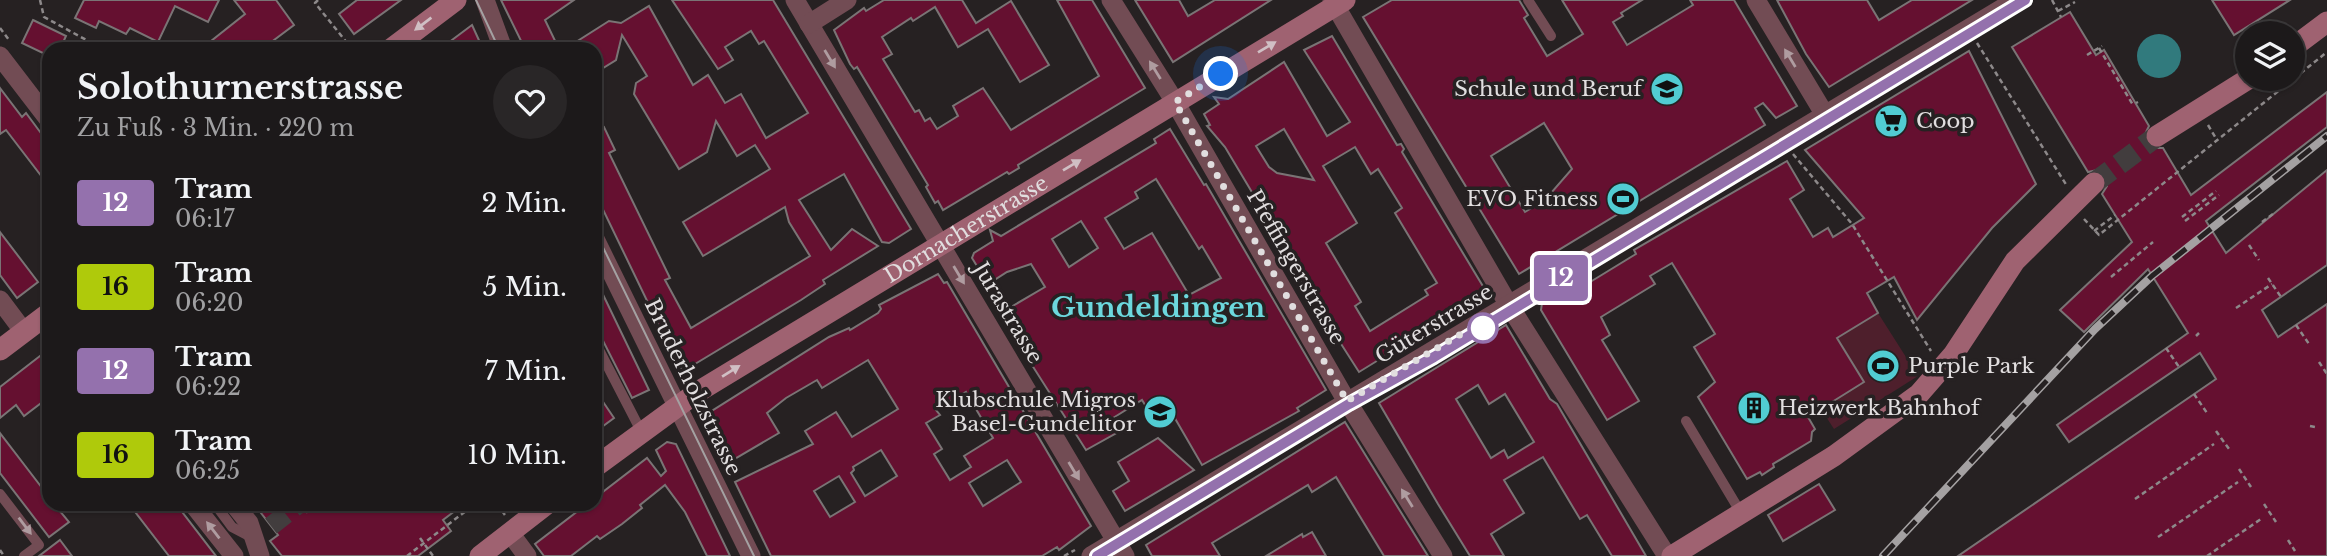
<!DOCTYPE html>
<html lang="de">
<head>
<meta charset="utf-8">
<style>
	:root { --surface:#1c191a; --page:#292627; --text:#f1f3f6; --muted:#a0a0a2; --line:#3a3839 }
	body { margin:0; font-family:"Libre Baskerville",serif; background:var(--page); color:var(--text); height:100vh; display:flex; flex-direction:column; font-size:26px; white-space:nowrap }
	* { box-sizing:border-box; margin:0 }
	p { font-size:23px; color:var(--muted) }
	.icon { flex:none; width:38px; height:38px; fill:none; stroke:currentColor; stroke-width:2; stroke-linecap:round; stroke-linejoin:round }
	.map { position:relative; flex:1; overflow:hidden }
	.sheet { position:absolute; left:42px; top:42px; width:560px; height:469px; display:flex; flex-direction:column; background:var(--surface); border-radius:21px; box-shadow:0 2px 5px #0004,0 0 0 2px var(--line) }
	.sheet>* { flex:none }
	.badge { padding:0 14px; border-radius:5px; font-size:24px; line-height:46px }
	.controls { position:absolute; left:2235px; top:21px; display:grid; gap:14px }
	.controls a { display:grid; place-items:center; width:70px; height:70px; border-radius:50%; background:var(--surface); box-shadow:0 2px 5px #0004,0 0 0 2px var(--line); font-size:35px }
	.you { position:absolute; width:35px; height:35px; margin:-18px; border:5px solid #fff; border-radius:50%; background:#1a73e8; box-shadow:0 0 0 10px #1a73e833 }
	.map>.badge { position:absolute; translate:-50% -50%; box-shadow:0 0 0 4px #fff }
	.round { display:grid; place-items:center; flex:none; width:74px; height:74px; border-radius:37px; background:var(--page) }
	.overview { display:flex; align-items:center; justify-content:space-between; height:119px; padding:0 35px }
	h1 { font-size:33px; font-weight:800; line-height:52px }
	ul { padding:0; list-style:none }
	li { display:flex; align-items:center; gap:21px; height:84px; padding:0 35px }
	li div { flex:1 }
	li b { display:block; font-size:26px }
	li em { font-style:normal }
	li .badge { min-width:77px; font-weight:700; text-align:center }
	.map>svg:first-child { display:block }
	.green { fill:#4e1f2c }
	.water { fill:#317a7d }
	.building { fill:#651030; stroke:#7a7475; stroke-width:2; fill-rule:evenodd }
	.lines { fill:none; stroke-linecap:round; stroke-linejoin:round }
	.street-tunnel { stroke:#423d3e; stroke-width:19; stroke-dasharray:19 10; stroke-linecap:butt }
	.secondary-tunnel { stroke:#423d3e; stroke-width:21; stroke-dasharray:21 10; stroke-linecap:butt }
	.path { stroke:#8d898a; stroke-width:2.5; stroke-dasharray:5 3.5; stroke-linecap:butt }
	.lane { stroke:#724c54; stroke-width:10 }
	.street { stroke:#724c54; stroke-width:19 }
	.secondary { stroke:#9f6271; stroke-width:21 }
	.tram { stroke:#a4a1a2; stroke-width:2 }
	.rail-casing { stroke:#a4a1a2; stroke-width:8 }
	.rail { stroke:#262122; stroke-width:5; stroke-dasharray:16; stroke-linecap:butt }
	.oneway { fill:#d0bfc4 }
	.oneway2 { fill:#af9ca0 }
	.line-casing { stroke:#fff; stroke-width:16 }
	.line { stroke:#9471ad; stroke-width:10 }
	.walk { stroke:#e1dedf; stroke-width:7; stroke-dasharray:0 12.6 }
	.stop-dot { fill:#fff; stroke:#9471ad; stroke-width:3.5 }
	.labels { text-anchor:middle; stroke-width:7; stroke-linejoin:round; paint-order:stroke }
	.poi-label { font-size:21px; fill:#e1dedf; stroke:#262122; text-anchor:end }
	.street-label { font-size:21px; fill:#e1dedf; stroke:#262122 }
	.district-label { font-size:28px; font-weight:bold; fill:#6cd8dd; stroke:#262122 }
</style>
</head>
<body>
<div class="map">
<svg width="2327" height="556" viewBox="0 0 2327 556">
	<rect width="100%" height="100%" fill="#262122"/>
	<path class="green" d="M1878 313 1918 376 1834 429 1821 409 1837 338Z"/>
	<circle class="water" cx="2159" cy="56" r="22"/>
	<g class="building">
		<path d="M84 0H219L208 22 175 6 158 42 130 28 126 34 99 21 96 28 75 18Z"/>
		<path d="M234 0H276L294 25 262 49H201L245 14Z"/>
		<path d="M357 0H401L354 34 339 14Z"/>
		<path d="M501 0H574L545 20 559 49H525Z"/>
		<path d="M672 0H773L911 229 889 243 882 242 844 174 799 200 831 250 852 229 878 246 823 280 825 284 801 300 690 367 688 364 680 369 595 193V124L598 130 604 127 615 150 609 153 670 278 665 280 691 328 810 256 789 222 785 207 703 256 683 222 770 169 755 145 737 156 716 121 707 152 679 169 634 94 636 83 647 76 622 35 616 60 595 73V49H565L609 21 621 23 649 6 693 85 708 75 725 103 741 94 766 138 808 113 764 41 759 44 751 31 725 47 733 60 718 69Z"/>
		<path d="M884 0H962L976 23 1011 1 1049 65 1020 82 988 29 958 47 935 7 913 21 911 18 882 37 892 54 883 59 915 112 919 110 925 121 930 118 937 129 958 116 953 106 983 88 1011 130 1099 76 1057 0H1092L1145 88 1018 165 1019 168 1009 174 1007 172 943 210 938 201 935 203 926 187 928 185 857 67 854 69 850 64 834 30 864 8 866 11Z"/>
		<path d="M1135 0H1179L1188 16 1215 0H1271L1173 62Z"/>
		<path d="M1392 0H1519L1528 15 1524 18 1547 56 1583 34 1562 0H1642L1621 13 1623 16 1613 22 1627 45 1693 5 1690 0H1734L1797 106 1776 118 1763 103 1755 108 1765 125 1519 274 1363 17ZM1544 123 1572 169 1545 200 1525 212 1491 156Z"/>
		<path d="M1777 0H1867L1879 20 1912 0H1972L1829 87 1806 54Z"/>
		<path d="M2212 0H2290L2234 35Z"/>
		<path d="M2070 12 2096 55 2104 50 2149 126 2144 136 2146 144 2151 148H2163L2191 195 2327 92V127L2206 221 2226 253 2327 170V265L2262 310 2278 337 2327 304V556H1958L2216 379 2200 353 2069 442 2057 425 2188 333 2148 269 2084 332 2060 310 2132 242 2102 194 2107 186 2104 174 2097 170 2088 172 2012 47Z"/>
		<path d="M33 20 66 36 60 49H49V56L22 43Z"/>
		<path d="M472 25 483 49H440Z"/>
		<path d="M1332 36 1397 145 1401 144 1404 149 1402 152 1487 293 1359 372 1297 275 1299 271 1225 147 1207 126 1210 125 1204 114 1219 104 1214 97 1228 99 1284 62 1327 136 1350 122 1304 50ZM1284 129 1298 153 1314 180 1277 173 1269 167 1256 146ZM1355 147 1371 174 1378 169 1402 208 1395 213 1437 283 1425 290 1428 295 1370 331 1355 306 1361 302 1326 243 1357 223 1323 166Z"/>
		<path d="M1969 51 2036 184 1992 228 1917 320 1894 277 1867 293 1878 313 1837 338 1864 382 1808 417 1815 429 1812 432 1811 441 1773 464 1774 467 1762 475 1760 472 1747 479 1698 397 1715 382 1694 347 1715 334 1672 263 1650 276 1655 284 1601 317 1610 335 1602 340 1639 401 1607 420 1541 310 1542 303 1578 281 1582 287 1636 254 1634 250 1787 161 1804 190 1790 199 1813 237 1828 228 1833 237 1864 218 1805 150Z"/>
		<path d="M0 88 22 117 26 113 49 144V186L6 130 0 134Z"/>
		<path d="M1170 129 1204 185 1206 184 1326 390 1297 408 1299 411 1202 465 1173 415 1157 412 1152 404 1147 408 1142 400 1113 418 1120 431 1086 450 1030 362 1028 351 1004 311 1045 287 1031 264 1007 272 988 284 972 258 974 253 993 241 990 230 1001 236 1156 143 1154 139ZM1156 179 1199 249 1202 246 1221 278 1189 295 1152 233 1124 249 1105 218 1138 198 1135 192ZM1081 221 1098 248 1069 267 1052 239Z"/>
		<path d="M0 232 38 282 17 298 0 275Z"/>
		<path d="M938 274 944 283 947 282 1091 526 1059 550 1057 547 1042 556H771L735 482 813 444 805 431 836 412 852 437 898 409 868 360 822 388 817 380 786 398 767 413 779 433 731 461 725 449 721 451 709 427 705 420 707 414 829 337 849 328 850 330 878 313 881 309 879 305ZM966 392 993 438 964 456 971 467 950 480 934 454 942 449 926 423 940 415 936 410ZM881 450 897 476 865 496 851 473 854 470 853 467ZM1007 460 1021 482 983 506 969 483ZM839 476 855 502 830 517 814 491Z"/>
		<path d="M595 278 649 390 632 398 595 325Z"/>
		<path d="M1506 325 1550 399 1557 404 1646 556H1612L1587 515 1580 519 1543 457 1504 480 1524 513 1491 534 1504 556H1470L1438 504 1379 403ZM1478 385 1489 404 1505 394 1534 442 1508 458 1504 450 1491 458 1456 399Z"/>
		<path d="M49 349V397L24 416 16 405 0 418V387Z"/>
		<path d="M595 390 614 418 595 432Z"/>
		<path d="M1345 422 1428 556H1384L1336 477 1312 492 1308 485 1212 543 1220 556H1152L1146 545Z"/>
		<path d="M0 433 49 497V504H54L69 522 49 537 0 473Z"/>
		<path d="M1158 438 1194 470 1125 511 1113 491 1129 481 1118 462Z"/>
		<path d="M667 442 676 444 730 556H707L685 512 665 485 640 505 642 508 622 524 600 539 597 536 571 556H544L535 544 587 504H595V498L647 458 661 476 666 471 656 450Z"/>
		<path d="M1819 484 1835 510 1783 541 1768 515Z"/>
		<path d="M129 504H176L216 556H169Z"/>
		<path d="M254 504H301L307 512 317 504H464L443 520 451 531 418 556H282L270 541 278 535Z"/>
		<path d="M1312 532 1326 556H1266L1302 534 1303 537Z"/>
		<path d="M60 540 72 556H39Z"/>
	</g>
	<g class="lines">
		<path class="street-tunnel" d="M271 526 299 504"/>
		<path class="secondary-tunnel" d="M2094 183 2157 136"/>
		<g class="path">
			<path d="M40 0 44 17 103 49"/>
			<path d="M318 0 315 3 352 49"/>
			<path d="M2052 0 2061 17"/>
			<path d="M2058 11 2075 2"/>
			<path d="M0 28 9 40"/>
			<path d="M1977 43 2067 186"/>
			<path d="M2099 48 2133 105"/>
			<path d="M2087 55 2102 46"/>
			<path d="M2136 103 2138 102"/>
			<path d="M2208 125 2217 140"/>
			<path d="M1793 154 1852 224 1931 351"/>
			<path d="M2182 217 2216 191"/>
			<path d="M2084 219 2099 235 2327 52"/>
			<path d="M2185 221 2219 195"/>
			<path d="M2262 222 2273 214"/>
			<path d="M2094 231 2115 215"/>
			<path d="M2249 245 2259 260"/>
			<path d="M2111 277 2153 242"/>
			<path d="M2268 278 2281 297"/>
			<path d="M2236 308 2272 284"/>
			<path d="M2296 325 2309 344"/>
			<path d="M2196 336 2199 333"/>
			<path d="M2166 348 2179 367"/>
			<path d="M2319 362 2327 374"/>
			<path d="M2194 394 2207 413"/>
			<path d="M2310 426 2315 427"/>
			<path d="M2216 431 2229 449"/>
			<path d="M2239 469 2251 487"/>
			<path d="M2135 499 2214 444"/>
			<path d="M497 504 505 515"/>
			<path d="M2264 504 2276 522"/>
			<path d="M2158 537 2238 482"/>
			<path d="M420 538 433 556"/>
			<path d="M2288 540 2295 551"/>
			<path d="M0 550 4 556"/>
			<path d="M407 556 475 504"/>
			<path d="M1064 556 1075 550"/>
			<path d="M2207 556 2261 519"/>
		</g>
		<g class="lane">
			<path d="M1528 0 1551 36"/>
			<path d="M595 342 641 431"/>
			<path d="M1686 421 1741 513"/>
			<path d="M0 494 39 545 24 556"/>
			<path d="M215 504 232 527 253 538"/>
		</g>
		<g class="street">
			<path d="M485 0 503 49"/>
			<path d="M795 0 1125 556"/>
			<path d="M1111 0 1175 102 1342 393 1443 556"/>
			<path d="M1332 0 1507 302 1667 556"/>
			<path d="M1756 0 1825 115"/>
			<path d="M809 24 847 0"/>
			<path d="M0 56 49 120"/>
			<path d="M595 239 751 556"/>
			<path d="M0 300 24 332"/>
			<path d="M193 504 234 556"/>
			<path d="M234 504 249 523 260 556"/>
			<path d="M510 533 527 556"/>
			<path d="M1091 556 2016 0"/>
		</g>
		<g class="secondary">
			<path d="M2292 48 2327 22"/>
			<path d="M391 49 456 0"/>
			<path d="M2157 136 2248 79"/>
			<path d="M0 350 49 313"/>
			<path id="s1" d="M595 467 696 393 1345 0"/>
			<path d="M480 556 547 504"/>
			<path d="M1672 556 1834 456 1919 394 1953 355 2015 261 2094 183"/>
		</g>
		<g class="tram">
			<path d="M476 0 499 49"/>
			<path d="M595 231 754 556"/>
			<path d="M1097 556 1349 404 1434 357 2025 0"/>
		</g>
		<defs>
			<path id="rail" d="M1883 556 2095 329 2152 276 2327 136"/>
		</defs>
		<use href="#rail" class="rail-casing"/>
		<use href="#rail" class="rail"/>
	</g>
	<defs><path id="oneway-solid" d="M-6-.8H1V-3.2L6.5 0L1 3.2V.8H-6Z" transform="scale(1.75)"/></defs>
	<g class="oneway">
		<use href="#oneway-solid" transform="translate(423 24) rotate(143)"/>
		<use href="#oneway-solid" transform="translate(1267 47) rotate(-31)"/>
		<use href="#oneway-solid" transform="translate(1072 165) rotate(-31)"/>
		<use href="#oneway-solid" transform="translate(731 371) rotate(-32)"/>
	</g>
	<g class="oneway2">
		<use href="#oneway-solid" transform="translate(1790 58) rotate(-121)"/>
		<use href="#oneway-solid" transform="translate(830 59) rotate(59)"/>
		<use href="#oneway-solid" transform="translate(1155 70) rotate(-122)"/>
		<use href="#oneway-solid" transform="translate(959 275) rotate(59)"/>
		<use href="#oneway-solid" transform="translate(1074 471) rotate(59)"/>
		<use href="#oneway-solid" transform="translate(1407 498) rotate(-122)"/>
		<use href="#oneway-solid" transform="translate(25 526) rotate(53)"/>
		<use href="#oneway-solid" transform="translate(213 530) rotate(-128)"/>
	</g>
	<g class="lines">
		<defs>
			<path id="line" d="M1097 556 1349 404 1434 357 2025 0"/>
		</defs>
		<use href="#line" class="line-casing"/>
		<use href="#line" class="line"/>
		<path class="walk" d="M1221 74 1175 102 1347 401 1478 324 1483 328"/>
	</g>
	<defs>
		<symbol id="school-disc" viewBox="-11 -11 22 22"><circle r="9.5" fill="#51ccd2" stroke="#262122"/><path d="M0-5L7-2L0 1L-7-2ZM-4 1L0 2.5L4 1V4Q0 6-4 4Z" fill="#111"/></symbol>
		<symbol id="supermarket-disc" viewBox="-11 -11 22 22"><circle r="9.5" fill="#51ccd2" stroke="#262122"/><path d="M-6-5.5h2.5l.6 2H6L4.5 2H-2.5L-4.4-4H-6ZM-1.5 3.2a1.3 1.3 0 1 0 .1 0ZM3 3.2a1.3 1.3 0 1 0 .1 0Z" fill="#111"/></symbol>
		<symbol id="stadium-disc" viewBox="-11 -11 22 22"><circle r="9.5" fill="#51ccd2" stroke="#262122"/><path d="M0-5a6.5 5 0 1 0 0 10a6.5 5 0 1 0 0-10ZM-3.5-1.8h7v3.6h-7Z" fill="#111"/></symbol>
		<symbol id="building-disc" viewBox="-11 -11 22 22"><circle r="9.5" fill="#51ccd2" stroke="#262122"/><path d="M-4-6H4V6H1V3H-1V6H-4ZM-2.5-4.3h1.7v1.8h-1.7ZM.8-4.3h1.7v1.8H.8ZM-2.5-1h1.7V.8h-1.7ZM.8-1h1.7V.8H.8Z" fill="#111"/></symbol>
	</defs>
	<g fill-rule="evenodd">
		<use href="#school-disc" x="1648" y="70" width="38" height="38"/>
		<use href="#supermarket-disc" x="1872" y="102" width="38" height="38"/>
		<use href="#stadium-disc" x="1604" y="180" width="38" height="38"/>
		<use href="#stadium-disc" x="1864" y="347" width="38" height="38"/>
		<use href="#building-disc" x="1735" y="389" width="38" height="38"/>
		<use href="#school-disc" x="1141" y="393" width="38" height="38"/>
	</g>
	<circle class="stop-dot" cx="1483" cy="328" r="14"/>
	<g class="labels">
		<g class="poi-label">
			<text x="1642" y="96">Schule und Beruf</text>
			<text x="1916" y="128" text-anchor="start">Coop</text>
			<text x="1598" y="206">EVO Fitness</text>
			<text x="1908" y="373" text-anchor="start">Purple Park</text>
			<text x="1136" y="407">Klubschule Migros<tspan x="1136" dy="24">Basel-Gundelitor</tspan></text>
			<text x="1778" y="415" text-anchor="start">Heizwerk Bahnhof</text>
		</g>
		<g class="street-label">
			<text dy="7" stroke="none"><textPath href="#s1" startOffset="441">Dornacherstrasse</textPath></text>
			<text transform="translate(1296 267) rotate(60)" y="7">Pfeffingerstrasse</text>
			<text transform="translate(1008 313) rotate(59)" y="7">Jurastrasse</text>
			<text transform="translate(1434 324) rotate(-31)" y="7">Güterstrasse</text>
			<text transform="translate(693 387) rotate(64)" y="7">Bruderholzstrasse</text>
		</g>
		<g class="district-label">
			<text x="1158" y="317">Gundeldingen</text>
		</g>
	</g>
</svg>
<div class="controls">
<a><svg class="icon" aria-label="layers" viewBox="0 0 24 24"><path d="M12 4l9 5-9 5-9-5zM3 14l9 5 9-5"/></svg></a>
</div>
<div class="you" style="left:1221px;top:74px"></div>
<b class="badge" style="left:1561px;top:278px;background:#9471ad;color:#fff">12</b>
<section class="sheet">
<div class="overview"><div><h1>Solothurnerstrasse</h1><p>Zu Fuß · 3 Min. · 220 m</p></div><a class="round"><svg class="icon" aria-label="heart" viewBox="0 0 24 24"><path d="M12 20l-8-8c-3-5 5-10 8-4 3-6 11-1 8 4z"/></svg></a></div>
<ul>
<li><span class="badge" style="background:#9471ad;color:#fff">12</span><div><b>Tram</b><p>06:17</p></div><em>2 Min.</em></li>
<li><span class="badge" style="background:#afca0b;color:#111">16</span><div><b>Tram</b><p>06:20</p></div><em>5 Min.</em></li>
<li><span class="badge" style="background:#9471ad;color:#fff">12</span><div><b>Tram</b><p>06:22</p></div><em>7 Min.</em></li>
<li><span class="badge" style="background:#afca0b;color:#111">16</span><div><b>Tram</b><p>06:25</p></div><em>10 Min.</em></li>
</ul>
</section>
</div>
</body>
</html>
